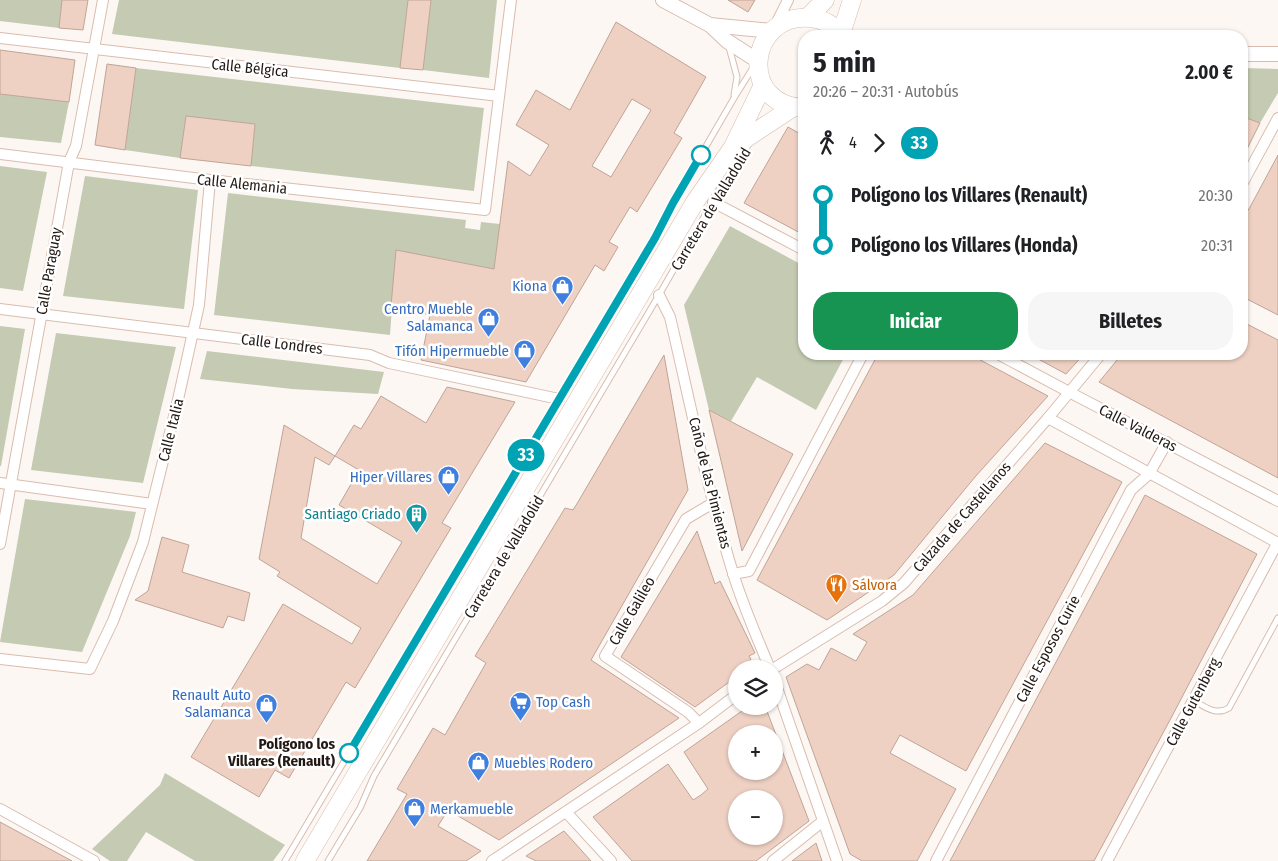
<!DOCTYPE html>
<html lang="es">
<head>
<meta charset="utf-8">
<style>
	:root { --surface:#fff; --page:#f6f6f6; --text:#202124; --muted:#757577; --accent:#179451 }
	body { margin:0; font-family:"Fira Sans Condensed",sans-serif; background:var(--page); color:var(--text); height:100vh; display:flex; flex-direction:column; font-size:19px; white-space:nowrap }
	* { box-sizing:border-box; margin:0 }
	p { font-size:16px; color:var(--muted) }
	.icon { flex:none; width:28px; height:28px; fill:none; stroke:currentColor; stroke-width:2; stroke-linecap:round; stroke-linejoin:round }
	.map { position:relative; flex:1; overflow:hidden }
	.side { position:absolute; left:798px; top:30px; width:450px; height:330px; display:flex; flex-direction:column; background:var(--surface); border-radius:20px; box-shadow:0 1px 4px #0004 }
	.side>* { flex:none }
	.badge { padding:0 10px; border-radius:16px; font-size:18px; line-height:32px }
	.controls { position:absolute; left:728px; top:660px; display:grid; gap:10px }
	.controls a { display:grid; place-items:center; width:55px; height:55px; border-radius:50%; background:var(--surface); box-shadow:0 1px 4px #0004; font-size:25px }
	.map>.badge { position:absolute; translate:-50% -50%; box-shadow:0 0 0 2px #fff }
	.legs { display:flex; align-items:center; gap:8px; height:55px; padding:0 15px; font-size:16px }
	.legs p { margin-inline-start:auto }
	.headline { display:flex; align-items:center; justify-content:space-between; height:85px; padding:0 15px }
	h1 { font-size:28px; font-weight:700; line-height:38px }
	.cta { display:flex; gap:10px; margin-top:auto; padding:10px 15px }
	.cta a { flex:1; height:58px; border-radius:20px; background:var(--accent); color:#fff; font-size:20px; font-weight:700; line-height:58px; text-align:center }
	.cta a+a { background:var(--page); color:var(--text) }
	ul { padding:0 15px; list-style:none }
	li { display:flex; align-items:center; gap:18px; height:50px; font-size:19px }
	li i { display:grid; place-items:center; width:8px; height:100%; margin:0 6px; background:currentColor }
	li i::after { content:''; width:12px; height:12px; margin:-6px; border:4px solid; border-radius:50%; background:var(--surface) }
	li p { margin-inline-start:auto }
	li:first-child i { background:linear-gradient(#0000 50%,currentColor 0) }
	li:last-child i { background:linear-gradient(currentColor 50%,#0000 0) }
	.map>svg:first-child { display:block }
	.green { fill:#c5cab2 }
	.building { fill:#eed1c3; stroke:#bfa496; fill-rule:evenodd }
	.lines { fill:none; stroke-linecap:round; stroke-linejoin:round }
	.lane-casing { stroke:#d9bcae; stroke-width:7 }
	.street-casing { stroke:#d9bcae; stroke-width:12 }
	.secondary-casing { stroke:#d9bcae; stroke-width:16 }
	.highway-casing { stroke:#d9bcae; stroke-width:19 }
	.lane { stroke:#fff; stroke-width:5 }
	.street { stroke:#fff; stroke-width:10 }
	.secondary { stroke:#fff; stroke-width:14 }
	.highway { stroke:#fff; stroke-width:18 }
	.line-1-casing { stroke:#fff; stroke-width:11 }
	.line-1 { stroke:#00a3b4; stroke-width:8 }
	.stop-1-dot { fill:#fff; stroke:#00a3b4; stroke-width:2.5 }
	.labels { text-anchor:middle; stroke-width:5; stroke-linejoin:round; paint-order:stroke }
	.street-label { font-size:15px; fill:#231914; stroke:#fff }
	.shop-label { font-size:15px; fill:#366cbe; stroke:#fff; text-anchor:end }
	.culture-label { font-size:15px; fill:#0d838f; stroke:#fff; text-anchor:end }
	.food-label { font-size:15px; fill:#c56008; stroke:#fff; text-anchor:start }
	.stop-label { font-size:15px; font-weight:bold; fill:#231914; stroke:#fff; text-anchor:end }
</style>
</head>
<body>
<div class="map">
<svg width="1278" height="861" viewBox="0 0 1278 861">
	<rect width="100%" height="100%" fill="#fdf7f4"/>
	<g class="green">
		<path d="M0 0H62L59 28 0 21Z"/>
		<path d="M119 0H408L400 68 112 34Z"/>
		<path d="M431 0H497L489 78 423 70Z"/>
		<path d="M136 68 484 108 474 191 251 166 255 124 186 116 180 158 125 150Z"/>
		<path d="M1241 68 1278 69V93L1260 123 1241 116Z"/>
		<path d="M0 94 69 102 61 143 0 137Z"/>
		<path d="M0 166 47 172 23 291 0 288Z"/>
		<path d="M85 176 198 190 184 309 63 296Z"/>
		<path d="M228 193 466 220 465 228 480 230 481 222 500 224 494 269 396 250 390 335 214 315Z"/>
		<path d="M730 226 804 266V354H846L816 410 757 377 731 421 709 410 684 305Z"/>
		<path d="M0 326 25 329 1 466H0Z"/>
		<path d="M56 333 176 347 143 483 31 470Z"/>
		<path d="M207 351 384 372 378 394 292 389 200 379Z"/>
		<path d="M25 499 136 512 130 536 82 652 0 642Z"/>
		<path d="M165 773 285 845 273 861H195L146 832 127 861H110L92 849 160 785Z"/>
	</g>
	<g class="building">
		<path d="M62 0H88L83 30 59 28Z"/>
		<path d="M408 0H431L423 70 400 68Z"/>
		<path d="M728 0H755L748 12Z"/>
		<path d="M616 22 706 77 674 133 682 138 637 212 630 207 609 242 618 247 604 271 595 265 526 382 421 360 430 315 391 306 396 250 494 269 508 161 530 176 549 145 516 125 536 90 570 110ZM632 99 651 110 611 177 592 166Z"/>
		<path d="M0 50 75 60 69 102 0 94Z"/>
		<path d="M107 64 136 68 125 150 95 145Z"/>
		<path d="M186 116 255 124 251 166 180 158Z"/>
		<path d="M1241 116 1260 123 1241 161Z"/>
		<path d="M788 127 804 136V235L744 203Z"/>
		<path d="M1278 155V315L1241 296V218L1249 209Z"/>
		<path d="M1241 321 1278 340V478L1099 382 1122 354H1241Z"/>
		<path d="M878 354H969L1048 396 975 477 894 575 827 620 757 580Z"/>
		<path d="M1029 354H1084L1066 374Z"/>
		<path d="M664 355 688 490 591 660 679 718 499 840 448 810 438 826 481 851 466 861H367L407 794 397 789 433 728 445 735 486 663 475 656 565 508 573 510 578 502Z"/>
		<path d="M447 387 515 402 442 523 451 528 355 688 346 682 289 778 275 770 259 797 191 757 283 604 352 644 361 628 277 576 280 572 259 559 284 425 335 456 354 425 361 429 381 396 426 423ZM335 456 359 470 339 505 402 542 377 584 301 538 315 457 329 465Z"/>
		<path d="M709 410 793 454 742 551 723 469Z"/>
		<path d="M1045 443 1122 482 966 771 900 735 890 753 956 789 917 861H862L850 854 786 677 807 664 819 670 831 648 856 661 867 642 853 634 913 595Z"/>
		<path d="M1145 495 1257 554 1170 720 1094 861H950Z"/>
		<path d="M697 531 715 584 720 581 755 653 749 656 751 659 744 669H736V677L695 707 621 657Z"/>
		<path d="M162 537 189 545 182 572 250 593 244 621 228 616 223 628 135 600 148 591Z"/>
		<path d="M749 706H765L809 821 756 861H632L593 817 668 764 693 800 701 795 708 789 684 752ZM736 734H774V771H736ZM736 799H774V836H736Z"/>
		<path d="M0 822 72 861H0Z"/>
		<path d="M564 831 591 861H536L526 856Z"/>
		<path d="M816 843 822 861H792Z"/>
	</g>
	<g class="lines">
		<defs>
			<g id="lane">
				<path d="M729 47 737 77 734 95"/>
				<path d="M1193 700C1205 707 1216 716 1229 708L1278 618"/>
				<path d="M285 861 655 238 673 203 734 98 754 66"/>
				<path d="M328 861 360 808 374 776 659 295 731 170 749 144"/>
			</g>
			<g id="street">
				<path d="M775 26 788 0"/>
				<path d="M0 38 499 96"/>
				<path d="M0 154 210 180 485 210 511 0"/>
				<path d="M1241 186 1278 118"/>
				<path d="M713 202 804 250"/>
				<path d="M659 295 670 317C690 402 707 489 733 573 743 606 757 637 770 669"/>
				<path d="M0 309 370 355 389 363 559 399"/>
				<path d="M998 354 1069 392 1278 501"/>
				<path d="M1048 418 1278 543"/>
				<path d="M0 483 152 504"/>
				<path d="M0 544 69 162 76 146 103 0"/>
				<path d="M733 574 749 571 863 354"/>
				<path d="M0 659 90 669 113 621 143 542 177 404 199 305 210 180"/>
				<path d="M773 669 882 601 904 583 1048 418 1101 354"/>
				<path d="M774 679 837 861"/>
				<path d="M699 723 688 712 605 656 686 519 713 503"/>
				<path d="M0 809 94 861"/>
				<path d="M566 812 611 861"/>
				<path d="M492 861 699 723 736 695"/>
				<path d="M773 861 823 821"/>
				<path d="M936 861 1131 490 1149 474 1167 442"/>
				<path d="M1107 861 1278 542"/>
			</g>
			<g id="secondary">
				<path d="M663 0 710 25 727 41 758 61"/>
				<path d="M710 25 771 31"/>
				<path d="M1241 54H1278"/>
			</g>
			<g id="highway">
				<path d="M808 17 825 0"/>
				<path d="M841 34 852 0"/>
				<path d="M804 108C738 106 747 13 810 18 824 19 834 25 842 36"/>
				<path d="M736 145 792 108"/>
				<path d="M305 861 695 202 733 147 763 85"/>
			</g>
		</defs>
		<use href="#lane" class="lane-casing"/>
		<use href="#street" class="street-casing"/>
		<use href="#secondary" class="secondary-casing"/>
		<use href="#highway" class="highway-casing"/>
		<use href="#lane" class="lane"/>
		<use href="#street" class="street"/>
		<use href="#secondary" class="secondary"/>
		<use href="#highway" class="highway"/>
	</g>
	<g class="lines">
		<defs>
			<path id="line-1" d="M349 753 655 238 673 203 701 155"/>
		</defs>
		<use href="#line-1" class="line-1-casing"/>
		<use href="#line-1" class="line-1"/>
	</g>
	<defs>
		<symbol id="shop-pin" viewBox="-11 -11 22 30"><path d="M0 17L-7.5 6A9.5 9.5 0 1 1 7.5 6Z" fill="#3f7fe0" stroke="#fff"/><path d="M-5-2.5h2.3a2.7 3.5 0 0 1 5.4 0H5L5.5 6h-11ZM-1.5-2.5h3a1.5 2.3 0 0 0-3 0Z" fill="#fff"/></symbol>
		<symbol id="building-pin" viewBox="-11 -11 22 30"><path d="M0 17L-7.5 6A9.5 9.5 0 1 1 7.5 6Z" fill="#0f9aa8" stroke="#fff"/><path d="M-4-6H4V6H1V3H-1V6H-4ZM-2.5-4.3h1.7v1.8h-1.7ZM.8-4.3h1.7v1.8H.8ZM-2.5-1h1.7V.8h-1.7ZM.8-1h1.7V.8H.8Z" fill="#fff"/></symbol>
		<symbol id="restaurant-pin" viewBox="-11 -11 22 30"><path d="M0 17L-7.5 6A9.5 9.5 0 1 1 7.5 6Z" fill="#e8710a" stroke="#fff"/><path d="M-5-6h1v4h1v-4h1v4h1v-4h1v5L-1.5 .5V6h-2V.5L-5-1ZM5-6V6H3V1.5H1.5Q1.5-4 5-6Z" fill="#fff"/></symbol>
		<symbol id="supermarket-pin" viewBox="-11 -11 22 30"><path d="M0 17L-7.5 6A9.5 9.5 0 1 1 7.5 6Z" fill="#3f7fe0" stroke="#fff"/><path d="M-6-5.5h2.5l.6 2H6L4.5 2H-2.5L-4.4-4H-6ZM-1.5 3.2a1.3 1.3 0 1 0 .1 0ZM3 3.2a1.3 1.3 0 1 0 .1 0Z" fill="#fff"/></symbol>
	</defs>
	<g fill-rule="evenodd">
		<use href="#shop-pin" x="550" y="274" width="25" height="34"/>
		<use href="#shop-pin" x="476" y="306" width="25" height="34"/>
		<use href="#shop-pin" x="512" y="338" width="25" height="34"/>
		<use href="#shop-pin" x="436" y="464" width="25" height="34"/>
		<use href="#building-pin" x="404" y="502" width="25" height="34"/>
		<use href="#restaurant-pin" x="824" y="572" width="25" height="34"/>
		<use href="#supermarket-pin" x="508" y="690" width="25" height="34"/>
		<use href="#shop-pin" x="254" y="692" width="25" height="34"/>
		<use href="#shop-pin" x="466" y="750" width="25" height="34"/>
		<use href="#shop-pin" x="402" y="796" width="25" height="34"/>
	</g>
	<g class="stop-1-dot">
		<circle cx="701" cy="155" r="9"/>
		<circle cx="349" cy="753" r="9"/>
	</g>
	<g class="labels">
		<g class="street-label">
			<text transform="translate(250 68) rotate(6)" y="5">Calle Bélgica</text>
			<text transform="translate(242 184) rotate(6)" y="5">Calle Alemania</text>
			<text transform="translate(711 209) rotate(-59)" y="5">Carretera de Valladolid</text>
			<text transform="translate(49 271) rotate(-80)" y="5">Calle Paraguay</text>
			<text transform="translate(282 344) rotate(7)" y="5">Calle Londres</text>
			<text transform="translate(1138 428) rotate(27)" y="5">Calle Valderas</text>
			<text transform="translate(171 430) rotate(-76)" y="5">Calle Italia</text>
			<text transform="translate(710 483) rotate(76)" y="5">Caño de las Pimientas</text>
			<text transform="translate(962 517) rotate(-49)" y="5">Calzada de Castellanos</text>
			<text transform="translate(504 557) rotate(-59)" y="5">Carretera de Valladolid</text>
			<text transform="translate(632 611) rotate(-60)" y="5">Calle Galileo</text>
			<text transform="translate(1048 649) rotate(-62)" y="5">Calle Esposos Curie</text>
			<text transform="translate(1193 702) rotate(-62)" y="5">Calle Gutenberg</text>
		</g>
		<g class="shop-label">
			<text x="547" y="291">Kiona</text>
			<text x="473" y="314">Centro Mueble<tspan x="473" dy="17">Salamanca</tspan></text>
			<text x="509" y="356">Tifón Hipermueble</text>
			<text x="432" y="482">Hiper Villares</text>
			<text x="251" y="700">Renault Auto<tspan x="251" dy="17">Salamanca</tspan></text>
			<text x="536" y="707" text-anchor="start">Top Cash</text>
			<text x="494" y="768" text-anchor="start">Muebles Rodero</text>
			<text x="430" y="814" text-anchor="start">Merkamueble</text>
		</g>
		<g class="culture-label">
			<text x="401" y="519">Santiago Criado</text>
		</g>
		<g class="food-label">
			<text x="852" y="590">Sálvora</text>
		</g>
		<g class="stop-label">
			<text x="335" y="749">Polígono los<tspan x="335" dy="17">Villares (Renault)</tspan></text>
		</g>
	</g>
</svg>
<div class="controls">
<a><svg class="icon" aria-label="layers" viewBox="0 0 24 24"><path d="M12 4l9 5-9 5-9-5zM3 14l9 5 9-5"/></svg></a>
<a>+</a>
<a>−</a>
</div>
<b class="badge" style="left:526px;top:455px;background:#00a3b4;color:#fff">33</b>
<section class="side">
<div class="headline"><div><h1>5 min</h1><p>20:26 – 20:31 · Autobús</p></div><b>2.00 €</b></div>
<div class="legs"><svg class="icon" aria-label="walk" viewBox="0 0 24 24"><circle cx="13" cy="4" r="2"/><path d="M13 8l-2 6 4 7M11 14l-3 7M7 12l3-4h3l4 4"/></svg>4<svg class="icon" aria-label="forward" viewBox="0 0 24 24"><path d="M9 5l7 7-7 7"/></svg><b class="badge" style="background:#00a3b4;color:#fff">33</b></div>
<ul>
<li><i style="color:#00a3b4"></i><b>Polígono los Villares (Renault)</b><p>20:30</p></li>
<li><i style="color:#00a3b4"></i><b>Polígono los Villares (Honda)</b><p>20:31</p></li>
</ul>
<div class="cta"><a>Iniciar</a><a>Billetes</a></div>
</section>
</div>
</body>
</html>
